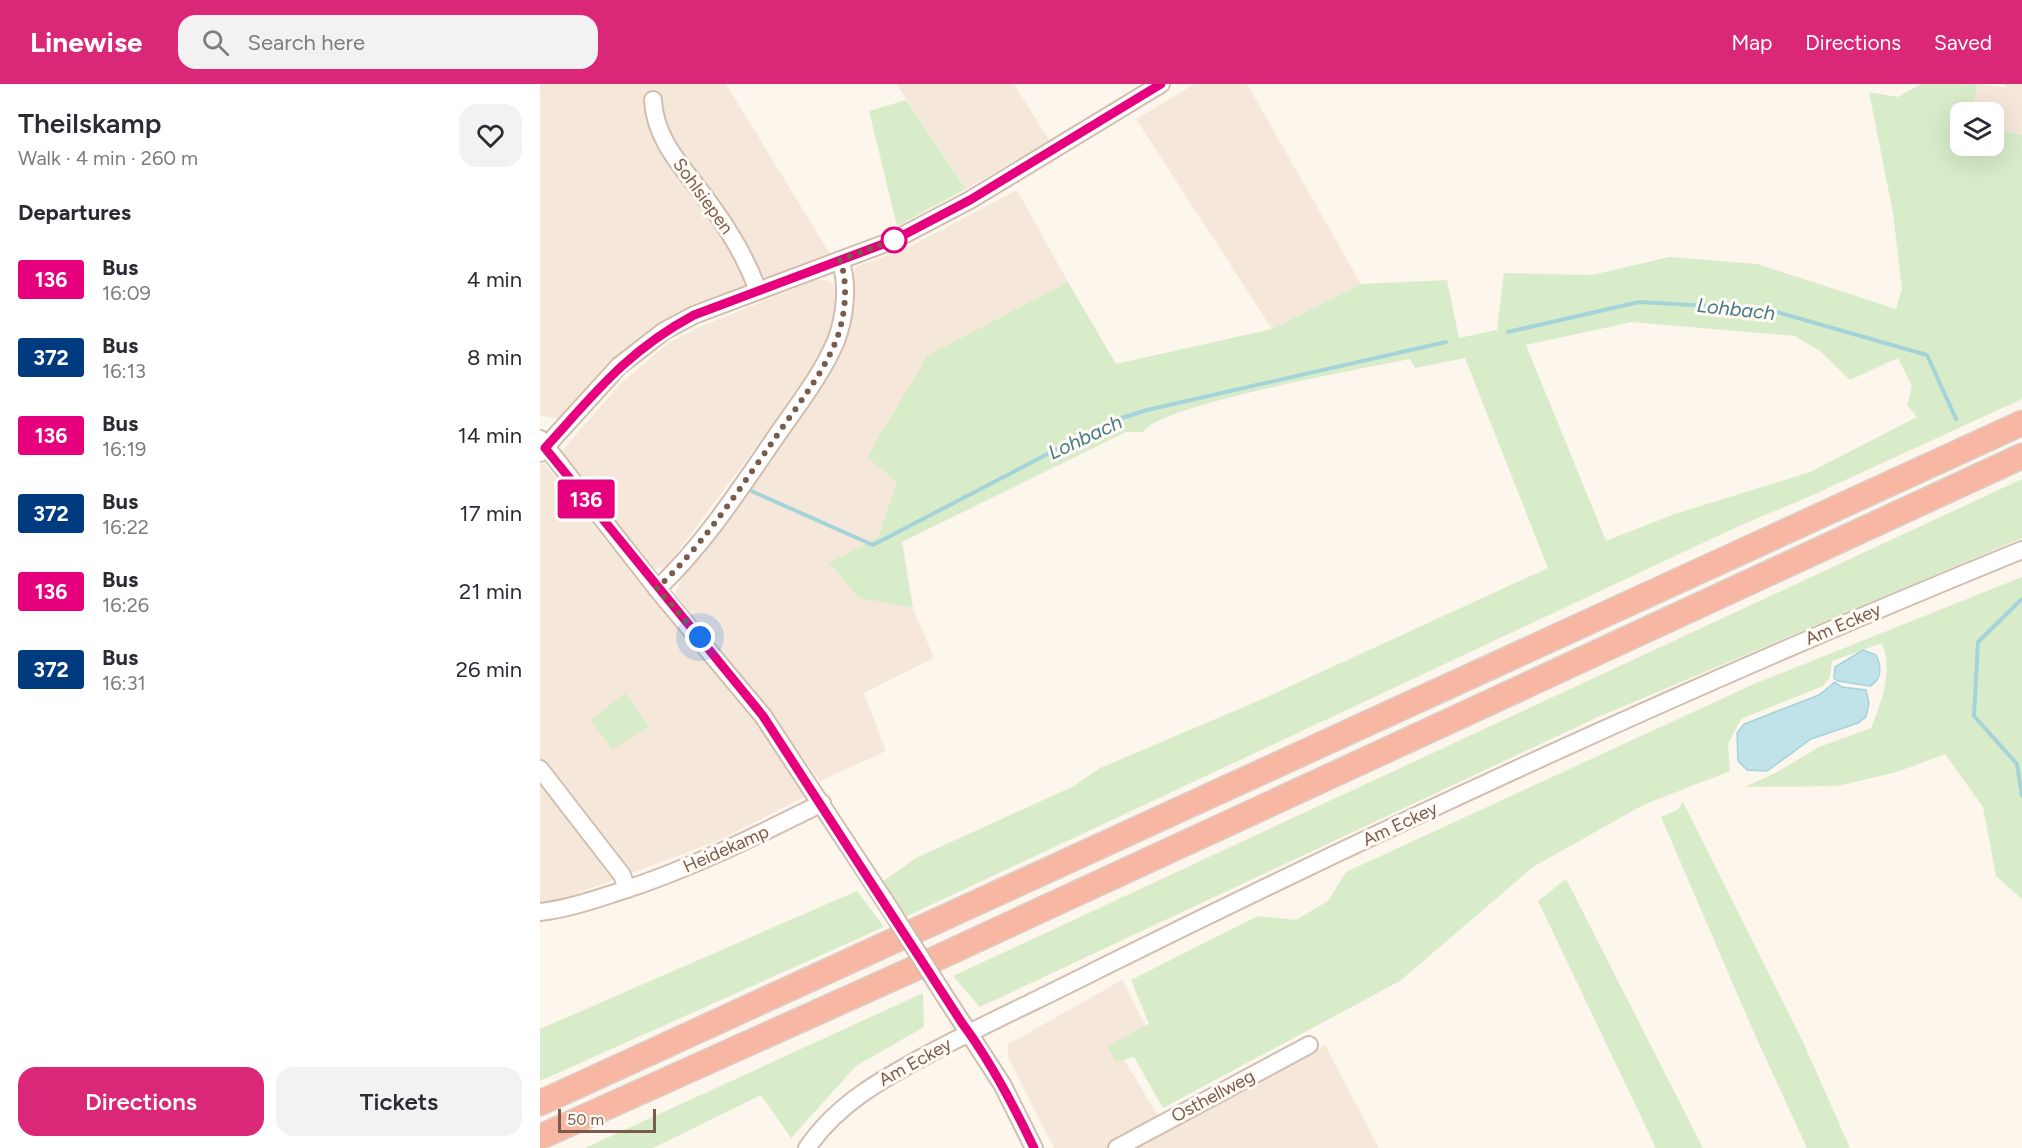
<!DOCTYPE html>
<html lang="en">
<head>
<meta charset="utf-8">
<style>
	:root { --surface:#fff; --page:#f2f2f3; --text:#2b2b33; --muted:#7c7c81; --accent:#db2777 }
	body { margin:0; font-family:Figtree,sans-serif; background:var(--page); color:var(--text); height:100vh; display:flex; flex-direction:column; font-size:22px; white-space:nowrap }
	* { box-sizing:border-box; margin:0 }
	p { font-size:20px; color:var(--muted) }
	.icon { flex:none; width:33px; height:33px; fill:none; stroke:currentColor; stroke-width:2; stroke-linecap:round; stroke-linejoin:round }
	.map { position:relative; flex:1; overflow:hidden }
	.side { display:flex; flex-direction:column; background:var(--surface); width:540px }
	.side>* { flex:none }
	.badge { padding:0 12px; border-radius:4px; font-size:21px; line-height:39px }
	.tools { position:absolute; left:1410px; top:18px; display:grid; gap:12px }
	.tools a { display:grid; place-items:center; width:54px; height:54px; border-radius:12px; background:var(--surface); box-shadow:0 6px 24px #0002; font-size:30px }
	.scale { position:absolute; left:18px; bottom:15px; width:98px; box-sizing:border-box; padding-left:6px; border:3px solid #7a5c4d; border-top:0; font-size:16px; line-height:21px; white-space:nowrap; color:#7a5c4d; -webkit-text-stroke:4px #fffaf3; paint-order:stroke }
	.you { position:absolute; width:30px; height:30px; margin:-15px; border:4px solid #fff; border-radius:50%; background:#1a73e8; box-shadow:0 0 0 9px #1a73e833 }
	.map>.badge { position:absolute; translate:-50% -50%; box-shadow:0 0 0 3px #fff }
	h2 { padding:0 18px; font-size:22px; line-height:54px }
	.round { display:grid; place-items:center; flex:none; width:63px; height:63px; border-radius:18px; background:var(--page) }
	.summary { display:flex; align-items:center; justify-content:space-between; height:102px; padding:0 18px }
	h1 { font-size:28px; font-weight:600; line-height:45px }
	.cta { display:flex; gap:12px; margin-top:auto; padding:12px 18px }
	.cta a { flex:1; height:69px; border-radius:18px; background:var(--accent); color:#fff; font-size:24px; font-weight:600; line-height:69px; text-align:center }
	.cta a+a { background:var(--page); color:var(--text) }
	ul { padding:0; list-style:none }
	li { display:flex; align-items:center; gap:18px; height:78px; padding:0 18px }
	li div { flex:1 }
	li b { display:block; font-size:22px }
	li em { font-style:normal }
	li .badge { min-width:66px; font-weight:700; text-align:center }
	header { display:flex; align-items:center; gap:36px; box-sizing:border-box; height:84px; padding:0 30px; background:var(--accent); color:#fff }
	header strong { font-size:28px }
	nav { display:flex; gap:33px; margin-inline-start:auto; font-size:21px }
	.search { width:420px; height:54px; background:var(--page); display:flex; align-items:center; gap:15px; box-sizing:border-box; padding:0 21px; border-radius:18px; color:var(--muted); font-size:22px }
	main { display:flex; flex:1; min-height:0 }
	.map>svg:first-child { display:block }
	.residential { fill:#f5e8da }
	.green { fill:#d8ecc9; fill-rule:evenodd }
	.water { fill:#bfe3e8; stroke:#a5d3da; stroke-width:1.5 }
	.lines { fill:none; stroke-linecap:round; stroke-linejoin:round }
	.stream { stroke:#a5d3da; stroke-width:4 }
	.minor-casing { stroke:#d1beb0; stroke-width:20 }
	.highway-casing { stroke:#dad1cd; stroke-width:27 }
	.minor { stroke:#fff; stroke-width:16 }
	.highway { stroke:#f7b7a3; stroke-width:24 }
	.minor-bridge-casing { stroke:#d1beb0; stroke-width:20; stroke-linecap:butt }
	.minor-bridge { stroke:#fff; stroke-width:16 }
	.line-casing { stroke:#fff; stroke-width:14 }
	.line { stroke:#e6007e; stroke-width:9 }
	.walk { stroke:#7a5c4d; stroke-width:6; stroke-dasharray:0 10.8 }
	.stop-dot { fill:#fff; stroke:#e6007e; stroke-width:3 }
	.labels { text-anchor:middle; stroke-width:6; stroke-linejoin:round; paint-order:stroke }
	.street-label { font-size:18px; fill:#7a5c4d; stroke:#fffaf3 }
	.water-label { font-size:20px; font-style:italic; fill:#437c86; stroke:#fffaf3 }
</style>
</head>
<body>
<header>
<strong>Linewise</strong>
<div class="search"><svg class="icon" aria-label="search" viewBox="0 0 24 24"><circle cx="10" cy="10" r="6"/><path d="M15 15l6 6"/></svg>Search here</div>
<nav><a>Map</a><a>Directions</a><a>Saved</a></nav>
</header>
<main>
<section class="side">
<div class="summary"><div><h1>Theilskamp</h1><p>Walk · 4 min · 260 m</p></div><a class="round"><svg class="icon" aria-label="heart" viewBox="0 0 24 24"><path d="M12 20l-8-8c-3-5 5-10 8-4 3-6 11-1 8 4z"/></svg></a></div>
<h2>Departures</h2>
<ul>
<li><span class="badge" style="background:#e6007e;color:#fff">136</span><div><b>Bus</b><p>16:09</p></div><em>4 min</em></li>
<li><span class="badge" style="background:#003b80;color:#fff">372</span><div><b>Bus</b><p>16:13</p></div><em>8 min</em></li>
<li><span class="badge" style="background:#e6007e;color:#fff">136</span><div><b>Bus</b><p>16:19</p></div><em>14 min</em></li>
<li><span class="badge" style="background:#003b80;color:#fff">372</span><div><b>Bus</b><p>16:22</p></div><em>17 min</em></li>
<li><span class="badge" style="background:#e6007e;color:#fff">136</span><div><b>Bus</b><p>16:26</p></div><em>21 min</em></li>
<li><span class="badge" style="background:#003b80;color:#fff">372</span><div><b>Bus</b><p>16:31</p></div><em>26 min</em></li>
</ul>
<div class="cta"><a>Directions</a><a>Tickets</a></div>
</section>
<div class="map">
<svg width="1482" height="1064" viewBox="0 0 1482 1064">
	<rect width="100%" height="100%" fill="#fdf6ec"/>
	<g class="residential">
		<path d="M0 0H186L290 170 150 222 118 239 71 277 18 335 0 331Z"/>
		<path d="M356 0H474L509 56 426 105Z"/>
		<path d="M655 0H707L821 200 732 245 596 35Z"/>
		<path d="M1437 0 1465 3V0H1482V51L1454 45V28H1433Z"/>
		<path d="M477 106 528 198 388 271 357 398 338 453 289 479 319 514 373 524 394 574 324 609 346 667 280 697 229 627 135 510 143 492 289 288 306 252 315 183 363 166Z"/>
		<path d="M276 196H285L292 199 296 205V216L288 252 275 284 127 482 114 485 20 369 82 298 129 259 159 243Z"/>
		<path d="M4 379 111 514 217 638 266 712 180 756 17 817 0 819V382Z"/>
		<path d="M582 896 606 942 577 958 584 976 627 1046 785 961 839 1064H514L469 975 467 961Z"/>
	</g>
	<g class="green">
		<path d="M1381 0H1437L1433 28H1420V62H1454V45L1482 51V315L1266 414 1199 442 365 833 342 798 376 774 534 702 560 684 718 617 1008 484 925 274 875 284 870 275C831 283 616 321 604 348H586L362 458 373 524 319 514 289 479 338 453 357 398 327 373 388 271 528 198 576 280 732 245 821 200 907 196 919 254 957 246 964 189 1052 191 1129 173 1217 180 1356 225 1362 205 1353 129 1329 8 1358 13ZM1092 238 1255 252 1280 267 1310 296 1358 274 1372 302 1367 321 1377 333 1270 388 1132 431 1066 457 986 261Z"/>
		<path d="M366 16 426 105 357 142 329 27Z"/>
		<path d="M1482 395V454L1056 634 440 923 413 892Z"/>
		<path d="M1482 493V815L1456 792 1443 723 1405 670 1357 688 1298 702 1205 703 1237 688 1279 663 1331 644C1342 617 1353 587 1342 559L1292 577 1290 593 1283 602 1201 635 1188 660 1190 687 1103 721 993 783 860 897 623 1024 594 973 576 978 568 962 609 940 591 896 718 832 756 836 788 817 806 788 1214 600Z"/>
		<path d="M85 609 109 643 72 665 51 636Z"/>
		<path d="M1143 718 1263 958 1310 1064H1267L1215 951 1121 733 1137 726Z"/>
		<path d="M1026 795 1163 1064H1116L998 817Z"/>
		<path d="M317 807 344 843 0 997V945Z"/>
		<path d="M383 909 384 943 316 982 251 1054 221 1011 113 1064H45Z"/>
	</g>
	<g class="water">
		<path d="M1323 566 1336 571C1342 583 1342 595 1330 602L1298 597 1294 594 1295 583Z"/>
		<path d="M1295 598 1302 603 1326 606 1329 619 1326 633 1318 639 1271 655 1227 687 1207 686 1198 677 1197 649 1204 640 1279 611Z"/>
	</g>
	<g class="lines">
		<g class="stream">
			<path d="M968 248 1099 218 1226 225 1387 271 1416 335"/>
			<path d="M209 406 333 461 569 338 607 326 906 258"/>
			<path d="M1482 515 1438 558 1434 632 1477 680 1482 712"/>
		</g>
		<defs>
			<g id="minor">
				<path d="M113 16C115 60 149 89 172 123 191 149 207 176 218 207"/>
				<path d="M0 355 117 505 223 632 350 825"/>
				<path d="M0 369 79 282 124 247 154 231 354 156 430 116 621 0"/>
				<path d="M117 505C163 462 200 405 235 354 257 322 281 292 296 257 305 233 309 200 300 176"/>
				<path d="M0 685 82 791 87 805"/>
				<path d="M0 828C26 825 50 817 75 809 148 786 214 753 282 719"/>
				<path d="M404 911 462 1000 494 1064"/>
				<path d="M267 1064C299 1017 348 992 396 966 451 937 506 912 561 884 863 734 1170 593 1482 466"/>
				<path d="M577 1064 769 961"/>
			</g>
			<g id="highway">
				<path d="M0 1019 1482 339"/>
				<path d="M0 1053 369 887 1482 372"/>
			</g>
		</defs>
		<use href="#minor" class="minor-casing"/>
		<use href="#highway" class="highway-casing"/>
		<use href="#minor" class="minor"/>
		<use href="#highway" class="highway"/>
		<defs>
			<path id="minor-bridge" d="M350 825 404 911"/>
		</defs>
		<use href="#minor-bridge" class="minor-bridge-casing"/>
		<use href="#minor-bridge" class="minor-bridge"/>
	</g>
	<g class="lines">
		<defs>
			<path id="line" d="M494 1064C473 1020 451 978 422 939L223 632 5 364C55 309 87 267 154 231L354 156 430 116 621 0"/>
		</defs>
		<use href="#line" class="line-casing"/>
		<use href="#line" class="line"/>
		<path class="walk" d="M160 553 117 504C163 462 202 401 238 350 259 319 282 291 296 257 305 234 309 200 300 176L354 156"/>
	</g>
	<circle class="stop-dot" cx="354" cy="156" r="12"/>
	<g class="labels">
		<g class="street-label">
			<text transform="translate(163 112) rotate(54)" y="6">Sohlsiepen</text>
			<text transform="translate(1303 540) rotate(-23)" y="6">Am Eckey</text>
			<text transform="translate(860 740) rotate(-25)" y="6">Am Eckey</text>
			<text transform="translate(186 765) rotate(-24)" y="6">Heidekamp</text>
			<text transform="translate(375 978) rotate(-29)" y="6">Am Eckey</text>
			<text transform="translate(673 1012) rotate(-28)" y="6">Osthellweg</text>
		</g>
		<g class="water-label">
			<text transform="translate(1196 225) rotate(6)" y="7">Lohbach</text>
			<text transform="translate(545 353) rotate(-25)" y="7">Lohbach</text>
		</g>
	</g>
</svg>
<div class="tools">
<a><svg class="icon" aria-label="layers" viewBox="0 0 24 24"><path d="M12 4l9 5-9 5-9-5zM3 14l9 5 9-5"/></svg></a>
</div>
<div class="scale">50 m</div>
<div class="you" style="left:160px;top:553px"></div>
<b class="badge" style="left:46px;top:415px;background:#e6007e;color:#fff">136</b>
</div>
</main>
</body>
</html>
